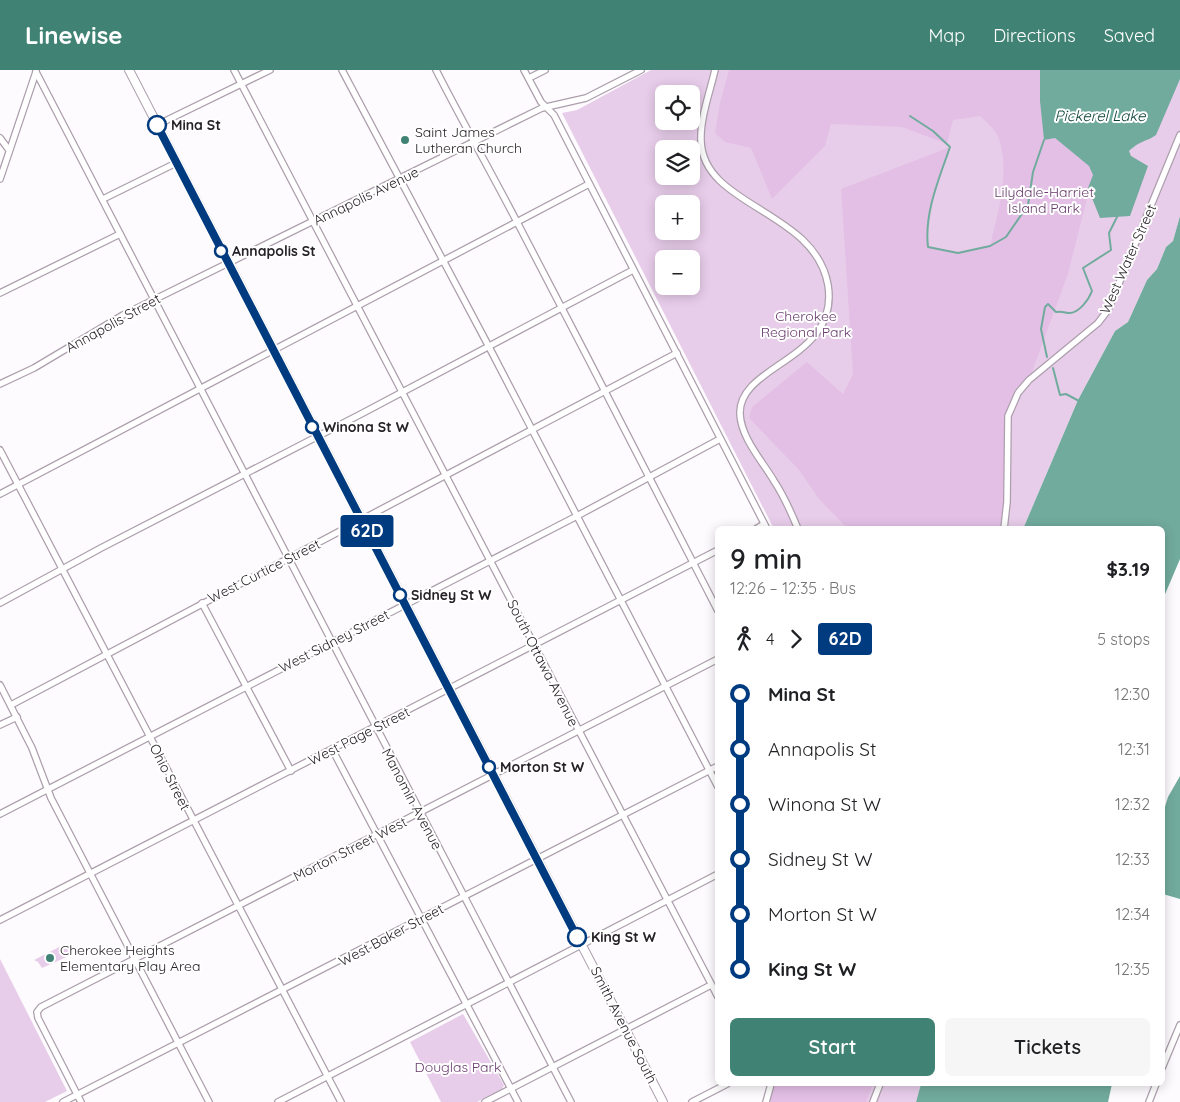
<!DOCTYPE html>
<html lang="en">
<head>
<meta charset="utf-8">
<style>
	:root { --surface:#fff; --page:#f6f6f6; --text:#202124; --muted:#757577; --accent:#408374 }
	body { margin:0; font-family:Quicksand,sans-serif; background:var(--page); color:var(--text); height:100vh; display:flex; flex-direction:column; font-size:19px; white-space:nowrap }
	* { box-sizing:border-box; margin:0 }
	p { font-size:16px; color:var(--muted) }
	.icon { flex:none; width:28px; height:28px; fill:none; stroke:currentColor; stroke-width:2; stroke-linecap:round; stroke-linejoin:round }
	.map { position:relative; flex:1; overflow:hidden }
	.drawer { position:absolute; left:715px; top:456px; width:450px; height:560px; display:flex; flex-direction:column; background:var(--surface); border-radius:8px; box-shadow:0 2px 12px #0003 }
	.drawer>* { flex:none }
	.badge { padding:0 10px; border-radius:4px; font-size:18px; line-height:32px }
	.buttons { position:absolute; left:655px; top:15px; display:grid; gap:10px }
	.buttons a { display:grid; place-items:center; width:45px; height:45px; border-radius:8px; background:var(--surface); box-shadow:0 2px 12px #0003; font-size:25px }
	.map>.badge { position:absolute; translate:-50% -50%; box-shadow:0 0 0 2px #fff }
	.legs { display:flex; align-items:center; gap:8px; height:55px; padding:0 15px; font-size:16px }
	.legs p { margin-inline-start:auto }
	.head { display:flex; align-items:center; justify-content:space-between; height:85px; padding:0 15px }
	h1 { font-size:28px; font-weight:600; line-height:38px }
	.primary-button { display:flex; gap:10px; margin-top:auto; padding:10px 15px }
	.primary-button a { flex:1; height:58px; border-radius:8px; background:var(--accent); color:#fff; font-size:20px; font-weight:600; line-height:58px; text-align:center }
	.primary-button a+a { background:var(--page); color:var(--text) }
	ul { padding:0 15px; list-style:none }
	li { display:flex; align-items:center; gap:18px; height:55px; font-size:19px }
	li i { display:grid; place-items:center; width:8px; height:100%; margin:0 6px; background:currentColor }
	li i::after { content:''; width:12px; height:12px; margin:-6px; border:4px solid; border-radius:50%; background:var(--surface) }
	li p { margin-inline-start:auto }
	li:first-child i { background:linear-gradient(#0000 50%,currentColor 0) }
	li:last-child i { background:linear-gradient(currentColor 50%,#0000 0) }
	header { display:flex; align-items:center; gap:30px; box-sizing:border-box; height:70px; padding:0 25px; background:var(--accent); color:#fff }
	header strong { font-size:24px }
	nav { display:flex; gap:28px; margin-inline-start:auto; font-size:18px }
	.map>svg:first-child { display:block }
	.green { fill:#e8cdea; fill-rule:evenodd }
	.forest { fill:#e3bfe5 }
	.water { fill:#71ab9d }
	.lines { fill:none; stroke-linecap:round; stroke-linejoin:round }
	.stream { stroke:#71ab9d; stroke-width:2 }
	.minor-casing { stroke:#ac9fac; stroke-width:8 }
	.major-casing { stroke:#ac9fac; stroke-width:10 }
	.minor { stroke:#fff; stroke-width:5.5 }
	.major { stroke:#fff; stroke-width:8 }
	.line-1-casing { stroke:#fff; stroke-width:11 }
	.line-1 { stroke:#003b80; stroke-width:8 }
	.stop-1-dot { fill:#fff; stroke:#003b80; stroke-width:2.5 }
	.poi-dot { fill:#408374; stroke:#fff; stroke-width:2 }
	.labels { text-anchor:middle; stroke-width:4; stroke-linejoin:round; paint-order:stroke }
	.stop-label { font-size:14px; font-weight:bold; fill:#272227; stroke:#fff; text-anchor:start }
	.poi-label { font-size:14px; fill:#272227; stroke:#fff; text-anchor:start }
	.park-label { font-size:14px; fill:#673a6b; stroke:#fff }
	.street-label { font-size:14px; fill:#272227; stroke:#fff }
	.water-label { font-size:15px; font-style:italic; fill:#093f35; stroke:#fff }
</style>
</head>
<body>
<header>
<strong>Linewise</strong>
<nav><a>Map</a><a>Directions</a><a>Saved</a></nav>
</header>
<div class="map">
<svg width="1180" height="1032" viewBox="0 0 1180 1032">
	<rect width="100%" height="100%" fill="#fdfbfe"/>
	<g class="green">
		<path d="M651 0H1180V146L1173 171 1166 177 1157 199 1147 210 1128 252 1115 261 1078 330 1023 459H774L562 43 577 40ZM664 24H691V51H664ZM664 79H691V106H664ZM664 134H691V161H664ZM664 189H691V216H664Z"/>
		<path d="M65 874 71 885 42 898 38 892 34 890Z"/>
		<path d="M0 889 67 1021 45 1032H0Z"/>
		<path d="M463 944 504 1015 502 1019 477 1032H441L410 972Z"/>
		<path d="M777 1014H921L916 1032H772Z"/>
	</g>
	<g class="forest">
		<path d="M729 0H1040V31L1044 70 1055 68 1089 96 1093 105 1068 204 1029 310 1008 352 1007 432 1002 459H848L819 429 799 400 749 348 752 337 807 292 843 324 853 304 841 119 950 77C939 109 924 143 928 177L958 183 990 176C998 142 1010 104 999 69 997 61 986 52 980 46L953 50 947 74 902 57 831 54 825 76 772 129 751 78 725 72 715 63 720 33Z"/>
		<path d="M771 1014H873L866 1032H765Z"/>
	</g>
	<g class="water">
		<path d="M1040 0H1180V9L1156 65C1146 72 1141 70 1129 81L1131 86 1148 96 1130 146 1100 148 1088 118 1093 105 1089 96 1055 68 1044 70 1040 31Z"/>
		<path d="M1180 146V489L1163 529 1162 459H1023L1078 330 1115 261 1128 252 1147 210 1157 199 1166 177 1173 171Z"/>
		<path d="M1180 706V829L1163 824V743L1168 727Z"/>
		<path d="M921 1014H1112L1108 1032H916Z"/>
	</g>
	<g class="lines">
		<g class="stream">
			<path d="M910 46 933 61 950 77C939 109 924 143 928 177L958 183 990 176 1006 167 1028 135 1033 102 1044 70"/>
			<path d="M1047 287 1041 259 1045 237 1048 234 1056 242C1061 241 1063 242 1068 243 1079 244 1089 229 1092 221L1083 198 1111 180 1109 163 1117 147"/>
			<path d="M1053 298 1060 325 1066 324 1079 331"/>
		</g>
		<defs>
			<g id="minor">
				<path d="M234 0 718 927"/>
				<path d="M342 0 488 275 718 717"/>
				<path d="M436 0C462 51 490 100 516 150 584 280 651 410 718 541"/>
				<path d="M524 0 541 32 554 45 767 459"/>
				<path d="M715 0C710 22 700 48 701 71 703 137 815 140 828 215 840 290 738 294 740 344 741 368 763 392 774 411 784 426 791 442 798 459"/>
				<path d="M36 2 571 1032"/>
				<path d="M529 8 545 0"/>
				<path d="M157 55 270 0"/>
				<path d="M0 68 9 80"/>
				<path d="M0 109 36 2"/>
				<path d="M103 129 176 93"/>
				<path d="M0 223 120 164"/>
				<path d="M0 314 34 298 123 245 542 38 586 28 641 0"/>
				<path d="M0 380 341 1032"/>
				<path d="M0 424 589 114"/>
				<path d="M756 459 764 454"/>
				<path d="M1004 459 1007 432 1008 346 1018 323 1029 310 1098 253 1108 240 1180 65"/>
				<path d="M0 533 101 478 361 344 633 200"/>
				<path d="M202 533 291 701"/>
				<path d="M0 615 32 678 51 728 209 1032"/>
				<path d="M11 635 677 283"/>
				<path d="M0 655 17 647"/>
				<path d="M332 679 518 1032"/>
				<path d="M0 744 577 446 720 369"/>
				<path d="M0 850 718 480"/>
				<path d="M1162 998 1180 955"/>
				<path d="M63 1032 718 696"/>
				<path d="M81 1032 38 948 37 942 41 937 718 589"/>
				<path d="M278 1032 718 804"/>
				<path d="M485 1032 711 915"/>
				<path d="M692 1032 727 1014"/>
				<path d="M766 1032 771 1014"/>
				<path d="M873 1032 880 1014"/>
				<path d="M1149 1032 1156 1014"/>
			</g>
			<path id="major" d="M129 0 663 1032"/>
		</defs>
		<use href="#minor" class="minor-casing"/>
		<use href="#major" class="major-casing"/>
		<use href="#minor" class="minor"/>
		<use href="#major" class="major"/>
	</g>
	<g class="lines">
		<defs>
			<path id="line-1" d="M157 55 577 867"/>
		</defs>
		<use href="#line-1" class="line-1-casing"/>
		<use href="#line-1" class="line-1"/>
	</g>
	<g class="stop-1-dot">
		<circle cx="157" cy="55" r="9"/>
		<circle cx="221" cy="181" r="6"/>
		<circle cx="312" cy="357" r="6"/>
		<circle cx="400" cy="525" r="6"/>
		<circle cx="489" cy="697" r="6"/>
		<circle cx="577" cy="867" r="9"/>
	</g>
	<g class="poi-dot">
		<circle cx="405" cy="70" r="5"/>
		<circle cx="50" cy="888" r="5"/>
	</g>
	<g class="labels">
		<g class="stop-label">
			<text x="171" y="60">Mina St</text>
			<text x="232" y="186">Annapolis St</text>
			<text x="323" y="362">Winona St W</text>
			<text x="411" y="530">Sidney St W</text>
			<text x="500" y="702">Morton St W</text>
			<text x="591" y="872">King St W</text>
		</g>
		<g class="poi-label">
			<text x="415" y="67">Saint James<tspan x="415" dy="16">Lutheran Church</tspan></text>
			<text x="60" y="885">Cherokee Heights<tspan x="60" dy="16">Elementary Play Area</tspan></text>
		</g>
		<g class="park-label">
			<text x="1044" y="127">Lilydale-Harriet<tspan x="1044" dy="16">Island Park</tspan></text>
			<text x="806" y="251">Cherokee<tspan x="806" dy="16">Regional Park</tspan></text>
			<text x="458" y="1002">Douglas Park</text>
		</g>
		<g class="street-label">
			<text transform="translate(366 126) rotate(-26)" y="5">Annapolis Avenue</text>
			<text transform="translate(1128 189) rotate(-66)" y="5">West Water Street</text>
			<text transform="translate(113 253) rotate(-29)" y="5">Annapolis Street</text>
			<text transform="translate(264 501) rotate(-27)" y="5">West Curtice Street</text>
			<text transform="translate(334 571) rotate(-27)" y="5">West Sidney Street</text>
			<text transform="translate(543 593) rotate(63)" y="5">South Ottawa Avenue</text>
			<text transform="translate(359 666) rotate(-27)" y="5">West Page Street</text>
			<text transform="translate(170 707) rotate(63)" y="5">Ohio Street</text>
			<text transform="translate(412 729) rotate(62)" y="5">Manomin Avenue</text>
			<text transform="translate(350 779) rotate(-27)" y="5">Morton Street West</text>
			<text transform="translate(391 865) rotate(-28)" y="5">West Baker Street</text>
			<text transform="translate(624 955) rotate(63)" y="5">Smith Avenue South</text>
		</g>
		<g class="water-label">
			<text x="1100" y="51">Pickerel Lake</text>
		</g>
	</g>
</svg>
<div class="buttons">
<a><svg class="icon" aria-label="locate" viewBox="0 0 24 24"><circle cx="12" cy="12" r="6"/><path d="M12 2v4M12 18v4M2 12h4M18 12h4"/></svg></a>
<a><svg class="icon" aria-label="layers" viewBox="0 0 24 24"><path d="M12 4l9 5-9 5-9-5zM3 14l9 5 9-5"/></svg></a>
<a>+</a>
<a>−</a>
</div>
<b class="badge" style="left:367px;top:461px;background:#003b80;color:#fff">62D</b>
<section class="drawer">
<div class="head"><div><h1>9 min</h1><p>12:26 – 12:35 · Bus</p></div><b>$3.19</b></div>
<div class="legs"><svg class="icon" aria-label="walk" viewBox="0 0 24 24"><circle cx="13" cy="4" r="2"/><path d="M13 8l-2 6 4 7M11 14l-3 7M7 12l3-4h3l4 4"/></svg>4<svg class="icon" aria-label="forward" viewBox="0 0 24 24"><path d="M9 5l7 7-7 7"/></svg><b class="badge" style="background:#003b80;color:#fff">62D</b><p>5 stops</p></div>
<ul>
<li><i style="color:#003b80"></i><b>Mina St</b><p>12:30</p></li>
<li><i style="color:#003b80"></i><span>Annapolis St</span><p>12:31</p></li>
<li><i style="color:#003b80"></i><span>Winona St W</span><p>12:32</p></li>
<li><i style="color:#003b80"></i><span>Sidney St W</span><p>12:33</p></li>
<li><i style="color:#003b80"></i><span>Morton St W</span><p>12:34</p></li>
<li><i style="color:#003b80"></i><b>King St W</b><p>12:35</p></li>
</ul>
<div class="primary-button"><a>Start</a><a>Tickets</a></div>
</section>
</div>
</body>
</html>
